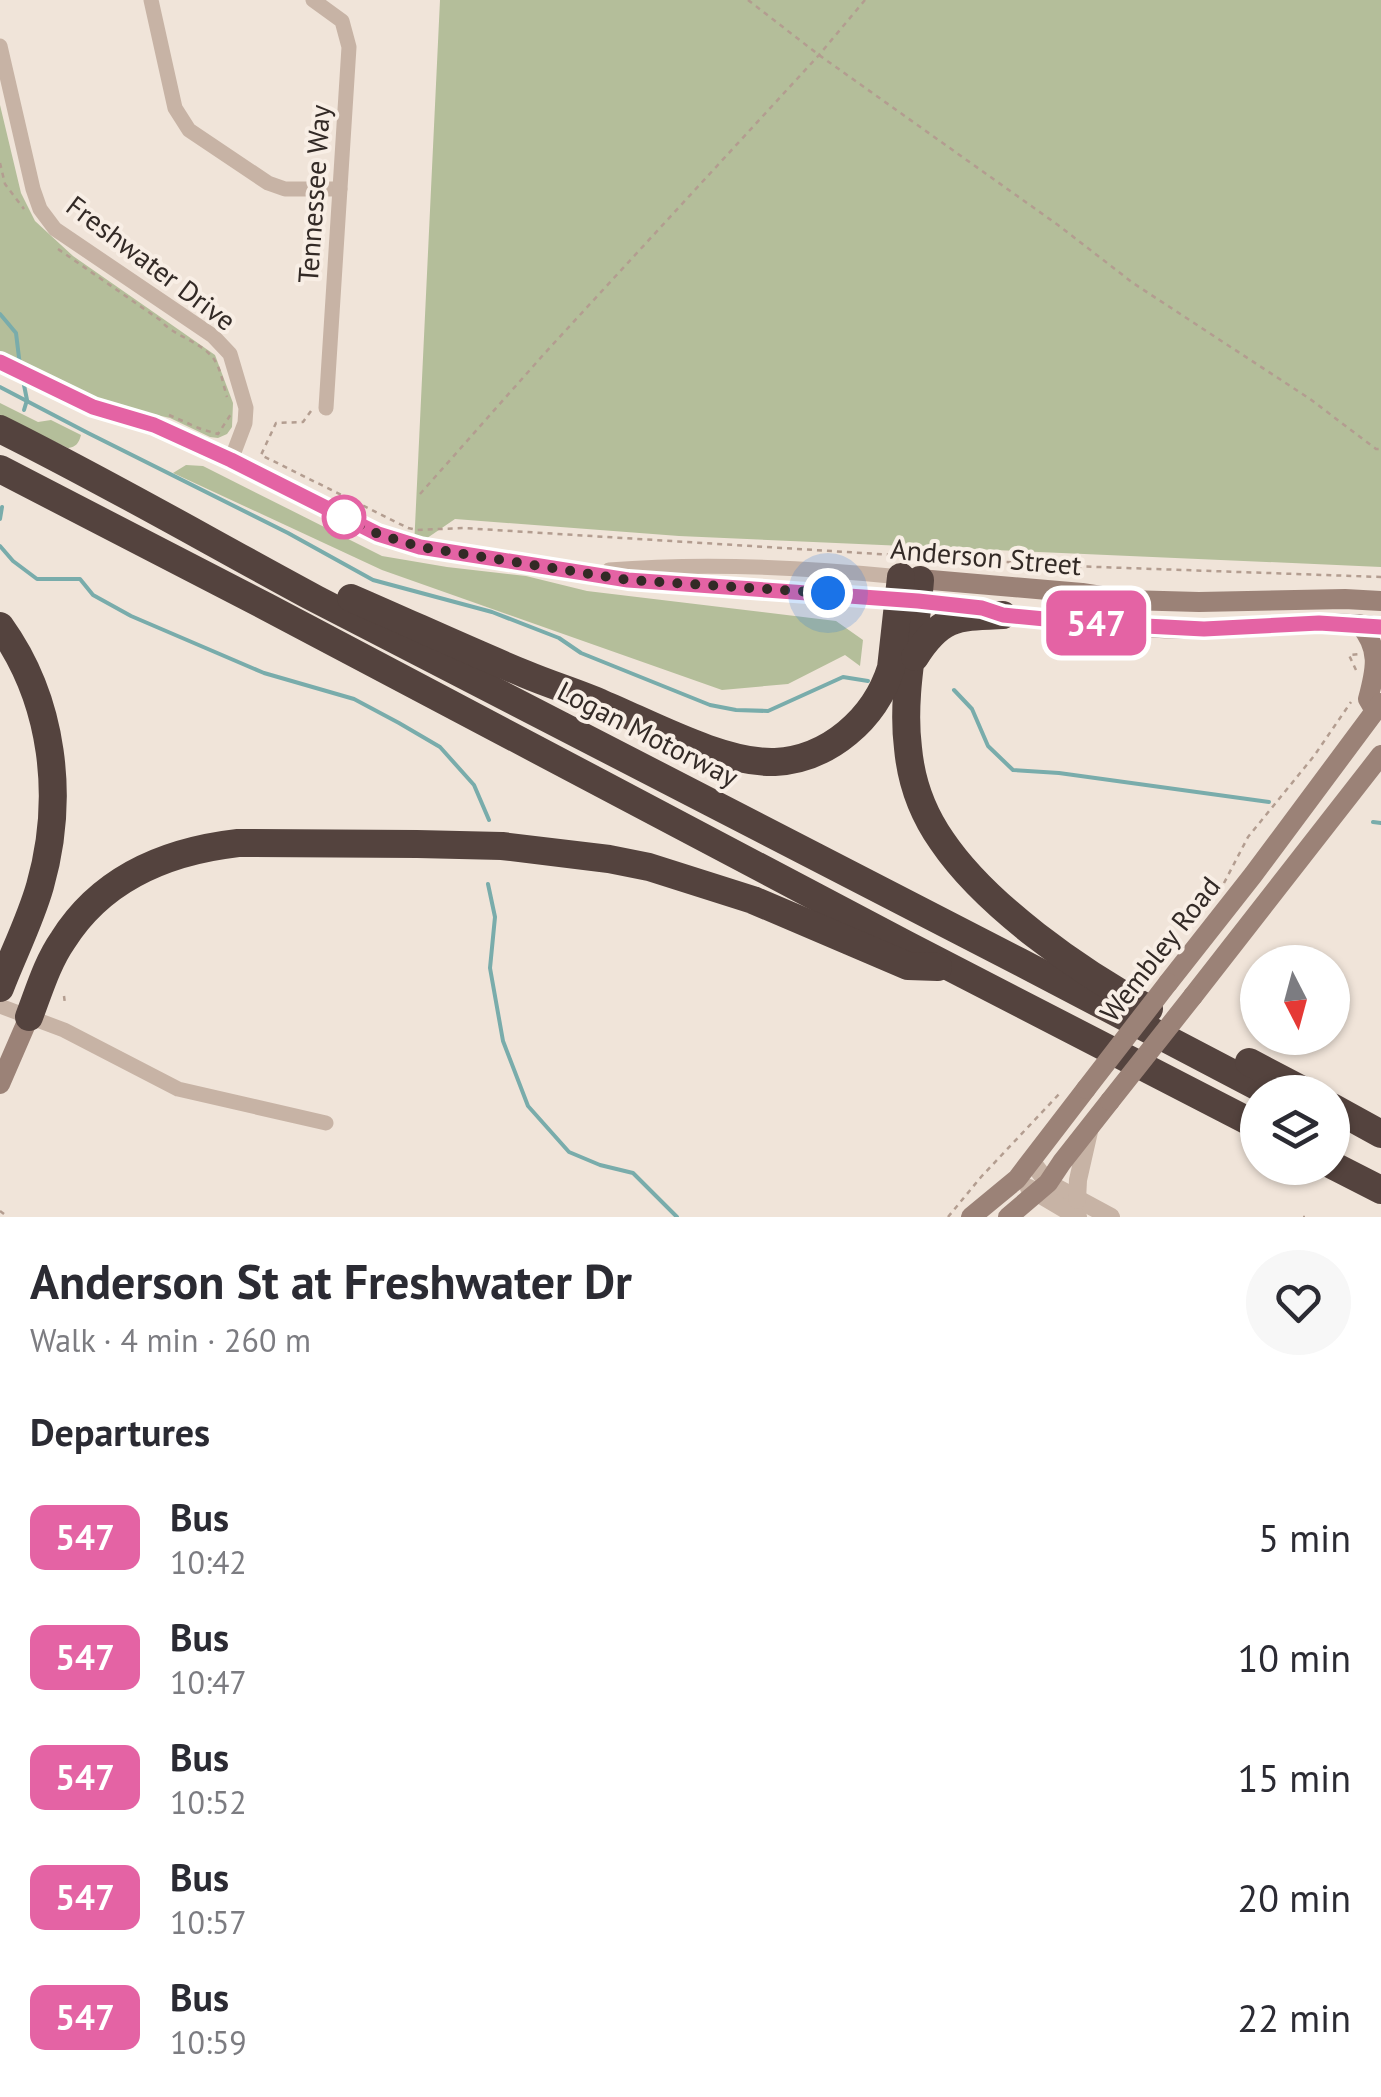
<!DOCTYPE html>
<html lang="en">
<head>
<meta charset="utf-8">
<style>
	:root { --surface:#fff; --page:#f7f7f7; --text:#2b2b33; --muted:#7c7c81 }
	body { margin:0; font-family:"PT Sans",sans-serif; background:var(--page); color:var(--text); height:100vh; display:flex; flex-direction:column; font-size:38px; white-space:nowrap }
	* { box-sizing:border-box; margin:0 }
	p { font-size:32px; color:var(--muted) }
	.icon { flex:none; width:55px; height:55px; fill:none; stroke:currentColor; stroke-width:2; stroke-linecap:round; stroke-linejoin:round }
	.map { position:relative; height:1217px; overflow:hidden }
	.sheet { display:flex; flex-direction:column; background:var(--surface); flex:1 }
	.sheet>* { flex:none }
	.badge { padding:0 20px; border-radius:15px; font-size:35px; line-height:65px }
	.needle { width:65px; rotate:174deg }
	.controls { position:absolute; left:1240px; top:945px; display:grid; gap:20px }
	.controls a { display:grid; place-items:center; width:110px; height:110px; border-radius:50%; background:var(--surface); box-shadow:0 2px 8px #0004; font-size:50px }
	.you { position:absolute; width:50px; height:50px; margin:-25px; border:8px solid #fff; border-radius:50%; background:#1a73e8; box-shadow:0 0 0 15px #1a73e833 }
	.map>.badge { position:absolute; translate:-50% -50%; box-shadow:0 0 0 5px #fff }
	h2 { padding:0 30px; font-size:38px; line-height:90px }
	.round { display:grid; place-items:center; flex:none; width:105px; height:105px; border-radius:52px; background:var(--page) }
	.overview { display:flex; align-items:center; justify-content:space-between; height:170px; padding:0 30px }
	h1 { font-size:48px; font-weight:600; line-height:75px }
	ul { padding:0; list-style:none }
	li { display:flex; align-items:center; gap:30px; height:120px; padding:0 30px }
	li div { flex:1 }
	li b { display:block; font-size:38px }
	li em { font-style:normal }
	li .badge { min-width:110px; font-weight:700; text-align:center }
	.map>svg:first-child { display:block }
	.green { fill:#b4be9a }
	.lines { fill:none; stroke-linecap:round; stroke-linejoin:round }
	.stream { stroke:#79acab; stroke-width:4 }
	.path { stroke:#b39d90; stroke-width:2.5; stroke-dasharray:5 5; stroke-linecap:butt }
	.minor { stroke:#c7b3a5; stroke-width:15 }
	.tertiary { stroke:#c7b3a5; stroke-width:18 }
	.secondary { stroke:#9b8277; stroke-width:20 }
	.motorway { stroke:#54433e; stroke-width:28 }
	.secondary-bridge { stroke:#9b8277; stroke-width:20 }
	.line-casing { stroke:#fff; stroke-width:22 }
	.line { stroke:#e463a4; stroke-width:15 }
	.walk { stroke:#332a26; stroke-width:10; stroke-dasharray:0 18 }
	.stop-dot { fill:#fff; stroke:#e463a4; stroke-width:5 }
	.labels { text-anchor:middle; stroke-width:8; stroke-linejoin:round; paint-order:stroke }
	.street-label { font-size:28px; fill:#332a26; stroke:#f8eee5 }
</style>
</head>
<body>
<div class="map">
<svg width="1381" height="1217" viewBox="0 0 1381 1217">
	<rect width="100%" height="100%" fill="#f0e4d9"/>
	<g class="green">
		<path d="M440 0H1381V567L679 536 455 519 414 547Z"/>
		<path d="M0 105 21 193 35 221 73 256 215 355 233 403 232 427 227 434 218 438 210 437 170 418 109 404 0 352Z"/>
		<path d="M0 403 38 422 51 420 81 435C79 443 76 447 68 448L0 415Z"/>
		<path d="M186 465 203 466 382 556 447 567 526 576 587 591 836 621 863 640 860 666 845 655 788 684 722 690 382 570 173 473Z"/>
	</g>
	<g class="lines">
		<g class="stream">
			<path d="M0 314 16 333 20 366"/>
			<path d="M23 380 27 400 24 410"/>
			<path d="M0 387 88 433 288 533 373 580 492 612 559 638 581 653 710 705 736 710 768 711 843 677 868 681"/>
			<path d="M0 519 2 507"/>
			<path d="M0 546 13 561 37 579H80L93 595 131 616 264 673 354 699 399 723 440 747 474 785 489 820"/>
			<path d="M954 690 972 709 988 746 1013 770 1059 773 1269 802"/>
			<path d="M1373 822 1381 823"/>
			<path d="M488 884 495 917 490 968 503 1041 528 1106 569 1152 600 1165 633 1173 677 1217"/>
		</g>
		<g class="path">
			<path d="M748 0 819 55 1058 225 1133 283 1310 399 1376 449H1381"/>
			<path d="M0 163 5 184 24 209"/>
			<path d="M58 249 160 320C173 336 200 341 213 358 221 368 223 385 227 397"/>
			<path d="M311 411 303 422 276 423 261 455 408 528 417 530 463 528 1070 566 1381 577"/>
			<path d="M169 415 201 429 218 434 231 414"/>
			<path d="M420 494 544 354 819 55 865 0"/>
			<path d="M1356 670 1349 655 1360 654"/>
			<path d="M1224 883 1248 837 1314 756 1351 702"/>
			<path d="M64 996 65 1004"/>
			<path d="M0 1211 8 1217"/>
			<path d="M948 1217 981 1177 1061 1092"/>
			<path d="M1303 1217H1305"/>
		</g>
		<g class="minor">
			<path d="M151 0 175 108 189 130 268 183 285 189H340"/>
			<path d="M313 0 342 21 349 47 326 408"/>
			<path d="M0 46 33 189 40 209 55 229 213 336 230 354 246 408 245 423 231 460"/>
			<path d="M0 362 93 407 154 425 231 460 378 534 419 547 629 580 829 593 977 607"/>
			<path d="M609 570C707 562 804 567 901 577"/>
			<path d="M0 1006 64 1030 178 1089 326 1123"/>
		</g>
		<g class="tertiary">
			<path d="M1032 1162 1048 1183 1111 1217"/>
			<path d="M1029 1188 1078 1217"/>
			<path d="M1077 1200 1078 1180 1090 1127"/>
		</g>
		<g class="secondary">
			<path d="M908 578 1082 593 1127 600 1199 602 1345 599 1381 601"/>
			<path d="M1003 615C1069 621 1137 629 1203 629 1263 628 1322 618 1381 627"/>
			<path d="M1359 624C1381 649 1376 669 1368 699L1375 711"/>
			<path d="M1168 983 1253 875 1381 703"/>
			<path d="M1193 996 1381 755"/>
			<path d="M0 1084 29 1017"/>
			<path d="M971 1217 1017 1179 1086 1089"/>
			<path d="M1008 1217 1048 1183 1062 1162 1110 1101"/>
		</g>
		<g class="motorway">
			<path d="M0 429C107 482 210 542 316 599L1020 962 1268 1092"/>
			<path d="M0 469 267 607 907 945 1258 1126"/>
			<path d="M920 580C916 636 901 693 908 748 911 781 923 814 942 841 986 906 1080 972 1149 1009"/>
			<path d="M351 598C409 623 467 650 525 674 551 685 578 693 603 704 651 724 724 764 775 762 829 759 875 719 891 668L901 577"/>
			<path d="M0 626C54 701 65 798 40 886 30 921 13 954 0 988"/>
			<path d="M915 657C941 616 957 617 1003 615"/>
			<path d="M29 1017C39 991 47 963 63 940 102 878 168 851 238 843L417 844 502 846 609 859 649 867 753 900 908 966 938 967"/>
			<path d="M1249 1062 1306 1092"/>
			<path d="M1332 1107 1381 1134"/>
			<path d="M1332 1165 1381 1190"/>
		</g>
		<g class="secondary-bridge">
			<path d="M1086 1089 1168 983"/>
			<path d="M1110 1101 1193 996"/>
		</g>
	</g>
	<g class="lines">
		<defs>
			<path id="line" d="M0 362 93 407 154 425 231 460 378 534 420 547 628 580 918 601 982 608 1003 615 1087 623 1204 629 1319 623 1381 627"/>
		</defs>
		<use href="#line" class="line-casing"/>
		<use href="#line" class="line"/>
		<path class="walk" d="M344 517 378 534 420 547 628 580 828 593"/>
	</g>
	<circle class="stop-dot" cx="344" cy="517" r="20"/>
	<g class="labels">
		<g class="street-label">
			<text transform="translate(314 194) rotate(-86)" y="10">Tennessee Way</text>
			<text transform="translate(151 263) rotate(37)" y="10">Freshwater Drive</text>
			<text transform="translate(986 557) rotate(5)" y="10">Anderson Street</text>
			<text transform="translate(648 734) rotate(27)" y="10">Logan Motorway</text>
			<text transform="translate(1160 949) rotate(-52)" y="10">Wembley Road</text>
		</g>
	</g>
</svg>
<div class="controls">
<a><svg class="needle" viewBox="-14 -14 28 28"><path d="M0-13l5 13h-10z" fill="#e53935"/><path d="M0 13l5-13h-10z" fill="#7c7c81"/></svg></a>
<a><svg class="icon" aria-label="layers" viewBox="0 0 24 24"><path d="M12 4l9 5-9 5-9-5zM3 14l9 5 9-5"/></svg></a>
</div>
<div class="you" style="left:828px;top:593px"></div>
<b class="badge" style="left:1096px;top:623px;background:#e463a4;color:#fff">547</b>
</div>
<section class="sheet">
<div class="overview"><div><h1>Anderson St at Freshwater Dr</h1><p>Walk · 4 min · 260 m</p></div><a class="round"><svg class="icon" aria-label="heart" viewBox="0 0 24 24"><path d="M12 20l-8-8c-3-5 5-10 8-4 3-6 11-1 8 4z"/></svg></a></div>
<h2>Departures</h2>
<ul>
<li><span class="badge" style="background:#e463a4;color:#fff">547</span><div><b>Bus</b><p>10:42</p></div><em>5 min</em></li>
<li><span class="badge" style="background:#e463a4;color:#fff">547</span><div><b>Bus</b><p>10:47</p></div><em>10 min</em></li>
<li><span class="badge" style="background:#e463a4;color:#fff">547</span><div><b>Bus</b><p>10:52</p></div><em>15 min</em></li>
<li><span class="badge" style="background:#e463a4;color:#fff">547</span><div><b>Bus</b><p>10:57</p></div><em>20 min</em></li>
<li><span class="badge" style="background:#e463a4;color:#fff">547</span><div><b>Bus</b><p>10:59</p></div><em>22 min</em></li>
</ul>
</section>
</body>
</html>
